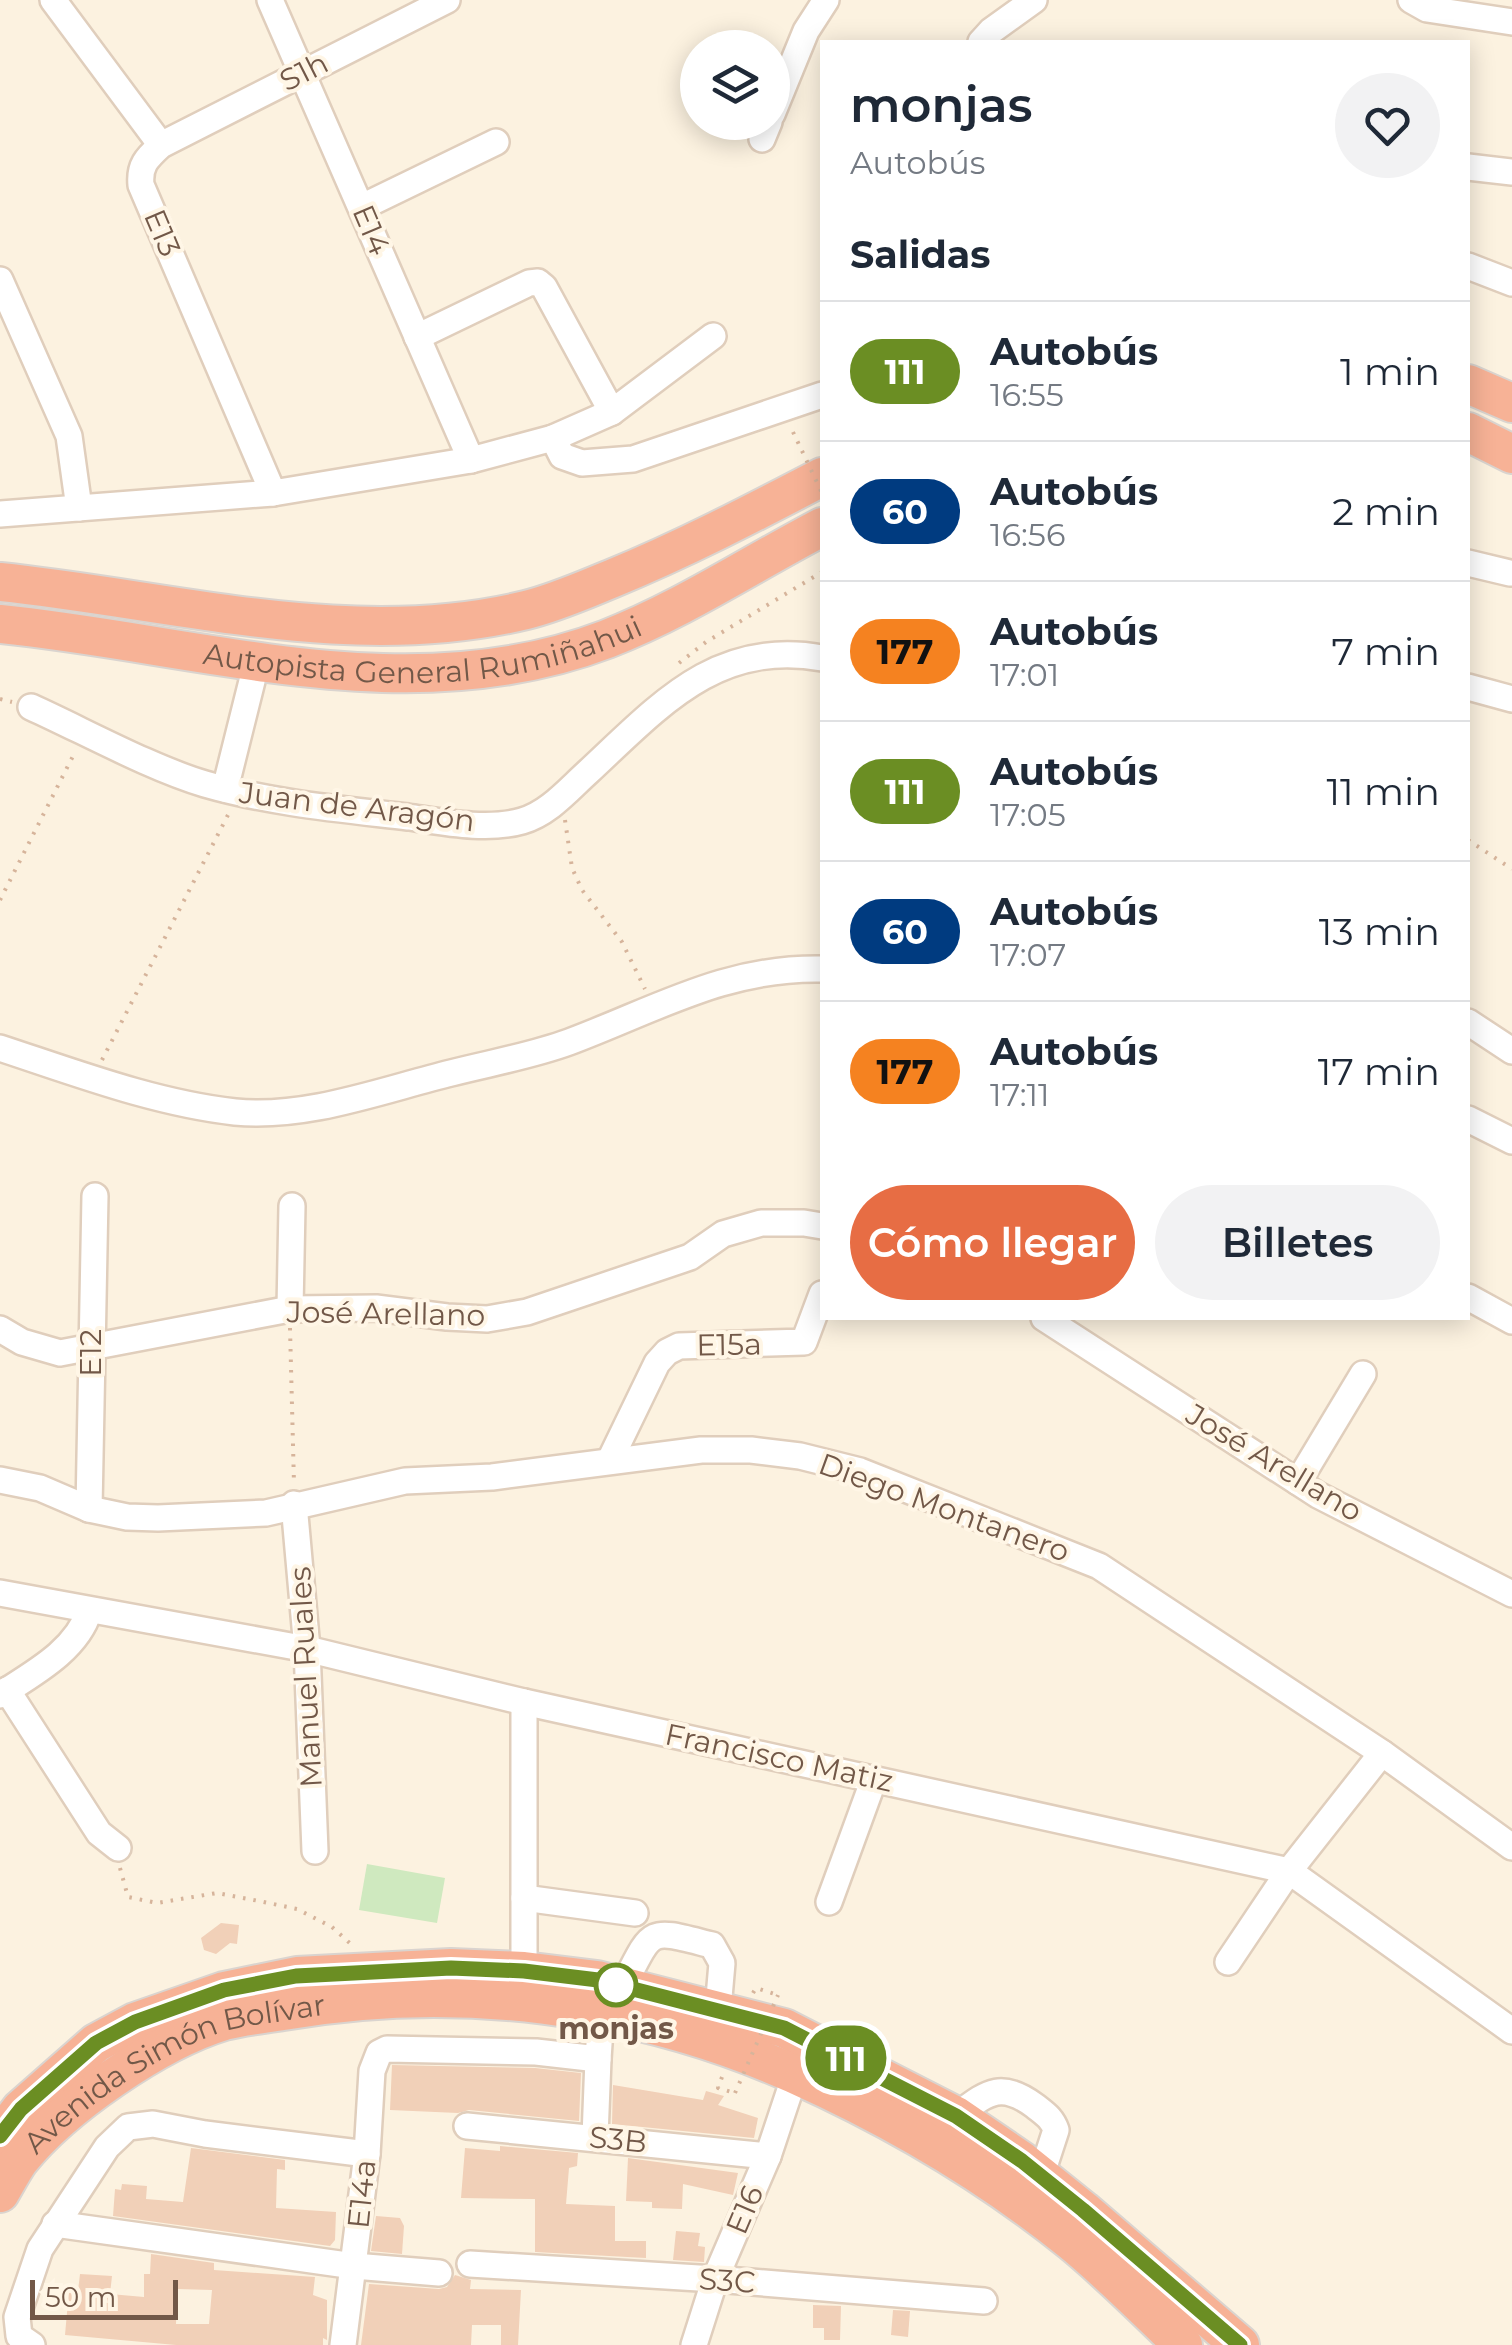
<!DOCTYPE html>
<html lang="es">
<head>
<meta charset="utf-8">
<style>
	:root { --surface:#fff; --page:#f2f2f3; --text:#1f2937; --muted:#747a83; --line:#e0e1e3; --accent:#e76d44 }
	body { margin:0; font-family:Montserrat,sans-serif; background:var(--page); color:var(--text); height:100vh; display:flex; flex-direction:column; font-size:38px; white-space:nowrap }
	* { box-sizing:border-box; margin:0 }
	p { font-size:32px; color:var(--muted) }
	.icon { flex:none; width:55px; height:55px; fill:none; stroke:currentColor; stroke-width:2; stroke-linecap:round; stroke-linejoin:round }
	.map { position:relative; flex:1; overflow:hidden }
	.side { position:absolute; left:820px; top:40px; width:650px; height:1280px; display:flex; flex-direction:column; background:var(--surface); border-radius:0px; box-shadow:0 5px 25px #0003 }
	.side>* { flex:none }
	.badge { padding:0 20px; border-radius:32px; font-size:35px; line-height:65px }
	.tools { position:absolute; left:680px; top:30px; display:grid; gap:20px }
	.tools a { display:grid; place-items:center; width:110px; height:110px; border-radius:50%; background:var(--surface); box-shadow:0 5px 25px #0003; font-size:50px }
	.scale { position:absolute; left:30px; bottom:25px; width:148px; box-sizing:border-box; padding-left:10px; border:5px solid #725848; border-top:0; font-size:28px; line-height:35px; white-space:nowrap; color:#725848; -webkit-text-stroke:8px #fff6e6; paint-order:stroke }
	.map>.badge { position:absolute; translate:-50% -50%; box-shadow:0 0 0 5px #fff }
	h2 { padding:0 30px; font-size:38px; line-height:90px }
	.round { display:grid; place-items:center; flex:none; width:105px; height:105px; border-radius:52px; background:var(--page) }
	.headline { display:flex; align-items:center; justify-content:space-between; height:170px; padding:0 30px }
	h1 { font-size:48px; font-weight:600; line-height:75px }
	.button { display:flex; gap:20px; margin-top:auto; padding:20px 30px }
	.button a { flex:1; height:115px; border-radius:60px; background:var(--accent); color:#fff; font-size:40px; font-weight:600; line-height:115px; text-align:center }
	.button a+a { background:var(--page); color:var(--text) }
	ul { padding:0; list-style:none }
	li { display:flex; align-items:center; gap:30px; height:140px; padding:0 30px; border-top:2px solid var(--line) }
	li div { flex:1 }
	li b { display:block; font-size:38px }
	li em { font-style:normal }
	li .badge { min-width:110px; font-weight:700; text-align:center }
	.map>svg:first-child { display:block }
	.green { fill:#cfe9bf }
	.building { fill:#f1d0b8; fill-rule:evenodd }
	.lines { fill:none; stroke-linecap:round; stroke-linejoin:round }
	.minor-casing { stroke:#e0cebc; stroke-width:30 }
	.highway-casing { stroke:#dad4cf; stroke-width:42 }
	.path { stroke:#d6b49b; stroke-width:4; stroke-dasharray:2.5 8; stroke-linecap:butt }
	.minor { stroke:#fff; stroke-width:25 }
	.highway { stroke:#f7b296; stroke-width:38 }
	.path-bridge { stroke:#d6b49b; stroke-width:4; stroke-dasharray:2.5 8; stroke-linecap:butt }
	.line-casing { stroke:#fff; stroke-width:22 }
	.line { stroke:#6b8e23; stroke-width:15 }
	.stop-dot { fill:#fff; stroke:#6b8e23; stroke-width:5 }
	.labels { text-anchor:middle; stroke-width:8; stroke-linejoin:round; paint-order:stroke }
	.street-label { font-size:30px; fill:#725848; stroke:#fff6e6 }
	.stop-label { font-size:30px; font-weight:bold; fill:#725848; stroke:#fff6e6 }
</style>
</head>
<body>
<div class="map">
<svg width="1512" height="2345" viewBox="0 0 1512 2345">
	<rect width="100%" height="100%" fill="#fcf2e0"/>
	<path class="green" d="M367 1864 445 1878 437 1923 359 1910Z"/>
	<g class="building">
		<path d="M221 1923 239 1925 237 1944 230 1943 216 1954 204 1950 201 1938Z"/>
		<path d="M392 2065 535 2068 581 2073 579 2121 469 2110 458 2113 390 2110Z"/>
		<path d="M613 2085 703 2100 706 2091 724 2096 718 2105 758 2118 754 2138 612 2124Z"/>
		<path d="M500 2146 578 2153 577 2166 569 2168 566 2204 615 2206V2241H646V2258L535 2252V2199L461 2198 465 2148 500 2151Z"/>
		<path d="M191 2148 285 2160V2170L277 2169 276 2208 336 2212 335 2240 330 2246 113 2216 115 2189 121 2190 122 2184 147 2186 146 2199 183 2202Z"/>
		<path d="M628 2158 738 2173 733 2195 683 2184 682 2209 652 2208V2202L626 2201Z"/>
		<path d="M376 2216 400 2218 404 2226 402 2254 371 2251Z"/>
		<path d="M676 2231 700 2233 698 2246 705 2247 704 2262 673 2260Z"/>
		<path d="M151 2254 214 2263V2270L315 2277 313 2295 327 2300V2340L323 2338V2345H176L65 2335 69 2290 78 2291 80 2274 112 2276 110 2294 144 2297V2274H150ZM177 2289 212 2290 209 2324H176Z"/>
		<path d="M455 2275 471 2280 470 2289 521 2290 518 2345H501V2325H472L471 2345H361L369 2284 439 2289 447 2287Z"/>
		<path d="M813 2305 841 2306 840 2340H824V2328H813Z"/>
		<path d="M893 2310 910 2311 908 2337 891 2335Z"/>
	</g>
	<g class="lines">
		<defs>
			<g id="minor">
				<path d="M53 0 161 145"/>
				<path d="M270 0 471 460"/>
				<path d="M1411 0 1427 9 1512 22"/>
				<path d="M981 42 991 31 1034 0"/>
				<path d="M772 114 806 31 826 0"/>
				<path d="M762 139 769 122"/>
				<path d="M1468 167 1512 172"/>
				<path d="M362 207 496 142"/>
				<path d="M1468 266 1512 283"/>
				<path d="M0 280 69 436 79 508"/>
				<path d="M417 337 529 283 538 282 544 287 612 412"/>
				<path d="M553 438 562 456 582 463 633 459 822 395"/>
				<path d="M273 493 141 185C139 165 147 158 161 145L447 0"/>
				<path d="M0 514 273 493 471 460 553 438 612 412 713 336"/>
				<path d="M1468 563 1510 573"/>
				<path d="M1468 687 1512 699"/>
				<path d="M31 707C84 731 151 768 205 784 271 803 340 809 408 817 443 822 487 831 522 821 549 813 568 790 588 772 660 705 717 639 822 658"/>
				<path d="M225 789 252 681"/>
				<path d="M1468 1022 1512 1051"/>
				<path d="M0 1048C76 1073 155 1103 235 1112 307 1119 382 1090 451 1073 490 1063 531 1056 569 1042 657 1009 726 967 822 969"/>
				<path d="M1468 1119 1512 1141"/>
				<path d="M1468 1297 1512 1321"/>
				<path d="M290 1309 292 1206"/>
				<path d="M1044 1318 1318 1495 1512 1594"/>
				<path d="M0 1329 22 1342 60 1353 290 1309 376 1308 447 1317 487 1319 527 1312 690 1257 723 1234 761 1223H804L822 1226"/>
				<path d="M610 1460 657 1363 667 1352 679 1346 804 1342 822 1294"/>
				<path d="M0 1480 40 1488 89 1509 127 1517 158 1518 266 1513 405 1481 492 1477 701 1450H751L800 1456 860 1471 1099 1566 1382 1753 1512 1847"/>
				<path d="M1298 1482 1363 1374"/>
				<path d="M294 1504 307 1649 315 1851"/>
				<path d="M89 1509 95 1196"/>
				<path d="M0 1593 307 1649 524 1702 1289 1871 1512 2031"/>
				<path d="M7 1690 99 1833 118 1848"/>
				<path d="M0 1695C34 1673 77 1650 89 1611"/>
				<path d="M524 1898 635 1913"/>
				<path d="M829 1902 874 1779"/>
				<path d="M1228 1962 1289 1871 1382 1753"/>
				<path d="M524 1971V1702"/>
				<path d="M623 1986C654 1926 647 1929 712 1945L722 1963 718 2009"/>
				<path d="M956 2116C987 2093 1000 2080 1035 2106 1045 2114 1052 2118 1056 2130L1041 2176"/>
				<path d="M467 2126 768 2156"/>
				<path d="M595 2137 598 2059"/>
				<path d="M55 2224 354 2266 439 2273"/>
				<path d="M470 2264 715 2279 984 2301"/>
				<path d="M32 2345 19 2336 17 2317 40 2249 107 2147 128 2127 153 2124 205 2134 367 2154"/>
				<path d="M343 2345 367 2154 372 2071 379 2053 387 2049 536 2052 598 2059 601 2014"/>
				<path d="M694 2345 715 2279 768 2156 795 2075"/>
			</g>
			<g id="highway">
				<path d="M1468 384 1512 403"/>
				<path d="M1468 432 1512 454"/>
				<path d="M0 582C173 600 353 652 526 610 555 603 584 590 611 579 684 549 753 513 822 477"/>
				<path id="s1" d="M0 624C201 644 409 715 607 639 682 610 751 564 822 527"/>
				<path d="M0 2136 21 2109 96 2043 135 2022 224 1991 297 1976 451 1968 524 1971 597 1980 784 2028 956 2116 1022 2161 1083 2210 1240 2345"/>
				<path id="s2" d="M0 2193C6 2183 12 2171 19 2161 62 2107 158 2041 224 2021 243 2016 264 2014 283 2011 454 1981 636 2003 794 2074 892 2118 989 2175 1072 2242 1111 2274 1147 2311 1183 2345"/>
			</g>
		</defs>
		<use href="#minor" class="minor-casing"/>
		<use href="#highway" class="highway-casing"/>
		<g class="path">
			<path d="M679 663 706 642 822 572"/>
			<path d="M0 699 12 702"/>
			<path d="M565 820 572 868 582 890 622 942 645 989"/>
			<path d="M1468 840 1512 869"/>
			<path d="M0 900 74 754"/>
			<path d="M102 1060 230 811"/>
			<path d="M290 1328 294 1484"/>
			<path d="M120 1868 128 1897 157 1903 217 1893 259 1901 297 1909 332 1927 353 1946"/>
			<path d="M753 1993 756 1988 778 1995"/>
			<path d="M722 2077 718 2088 735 2093"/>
		</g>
		<use href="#minor" class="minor"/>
		<use href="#highway" class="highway"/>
		<g class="path-bridge">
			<path d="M793 432 822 493"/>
			<path d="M735 2093 778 1995"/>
		</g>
	</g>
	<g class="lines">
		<defs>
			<path id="line" d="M0 2136 21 2109 96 2043 135 2022 224 1990 296 1976 451 1968 524 1971 598 1980 784 2028 956 2116 1022 2161 1083 2210 1240 2345"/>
		</defs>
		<use href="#line" class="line-casing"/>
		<use href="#line" class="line"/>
	</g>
	<circle class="stop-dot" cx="616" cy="1985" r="20"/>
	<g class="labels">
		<g class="street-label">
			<text transform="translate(304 72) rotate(-27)" y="10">S1h</text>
			<text transform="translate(371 230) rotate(67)" y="10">E14</text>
			<text transform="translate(162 233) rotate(67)" y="10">E13</text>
			<text dy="10" stroke="none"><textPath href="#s1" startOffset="428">Autopista General Rumiñahui</textPath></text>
			<text transform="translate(357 807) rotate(7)" y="10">Juan de Aragón</text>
			<text transform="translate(386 1314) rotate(1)" y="10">José Arellano</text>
			<text transform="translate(729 1345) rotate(-1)" y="10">E15a</text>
			<text transform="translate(91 1353) rotate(-90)" y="10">E12</text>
			<text transform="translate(1274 1463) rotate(31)" y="10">José Arellano</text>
			<text transform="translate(944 1508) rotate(20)" y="10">Diego Montanero</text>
			<text transform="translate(306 1677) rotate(-93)" y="10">Manuel Ruales</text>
			<text transform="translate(779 1758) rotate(12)" y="10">Francisco Matiz</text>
			<text dy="10" stroke="none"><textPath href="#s2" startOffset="222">Avenida Simón Bolívar</textPath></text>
			<text transform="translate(618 2140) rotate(6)" y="10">S3B</text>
			<text transform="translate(362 2194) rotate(-84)" y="10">E14a</text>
			<text transform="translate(745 2210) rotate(-67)" y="10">E16</text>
			<text transform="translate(727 2281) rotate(4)" y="10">S3C</text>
		</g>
		<g class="stop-label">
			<text x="616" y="2039">monjas</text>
		</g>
	</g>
</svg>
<div class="tools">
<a><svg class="icon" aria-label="layers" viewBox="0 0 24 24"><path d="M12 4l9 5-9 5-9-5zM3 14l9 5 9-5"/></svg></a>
</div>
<div class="scale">50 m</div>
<b class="badge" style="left:846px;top:2058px;background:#6b8e23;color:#fff">111</b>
<section class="side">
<div class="headline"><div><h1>monjas</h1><p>Autobús</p></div><a class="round"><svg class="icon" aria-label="heart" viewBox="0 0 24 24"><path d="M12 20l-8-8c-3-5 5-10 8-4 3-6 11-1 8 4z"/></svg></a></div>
<h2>Salidas</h2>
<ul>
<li><span class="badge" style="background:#6b8e23;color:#fff">111</span><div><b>Autobús</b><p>16:55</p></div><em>1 min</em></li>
<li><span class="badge" style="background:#003b80;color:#fff">60</span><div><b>Autobús</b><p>16:56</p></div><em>2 min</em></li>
<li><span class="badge" style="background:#f58220;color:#111">177</span><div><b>Autobús</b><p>17:01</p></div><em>7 min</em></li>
<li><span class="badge" style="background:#6b8e23;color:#fff">111</span><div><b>Autobús</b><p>17:05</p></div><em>11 min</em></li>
<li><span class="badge" style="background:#003b80;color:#fff">60</span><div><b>Autobús</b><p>17:07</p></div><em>13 min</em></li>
<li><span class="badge" style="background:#f58220;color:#111">177</span><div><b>Autobús</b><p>17:11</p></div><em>17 min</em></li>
</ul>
<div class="button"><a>Cómo llegar</a><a>Billetes</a></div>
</section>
</div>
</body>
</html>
